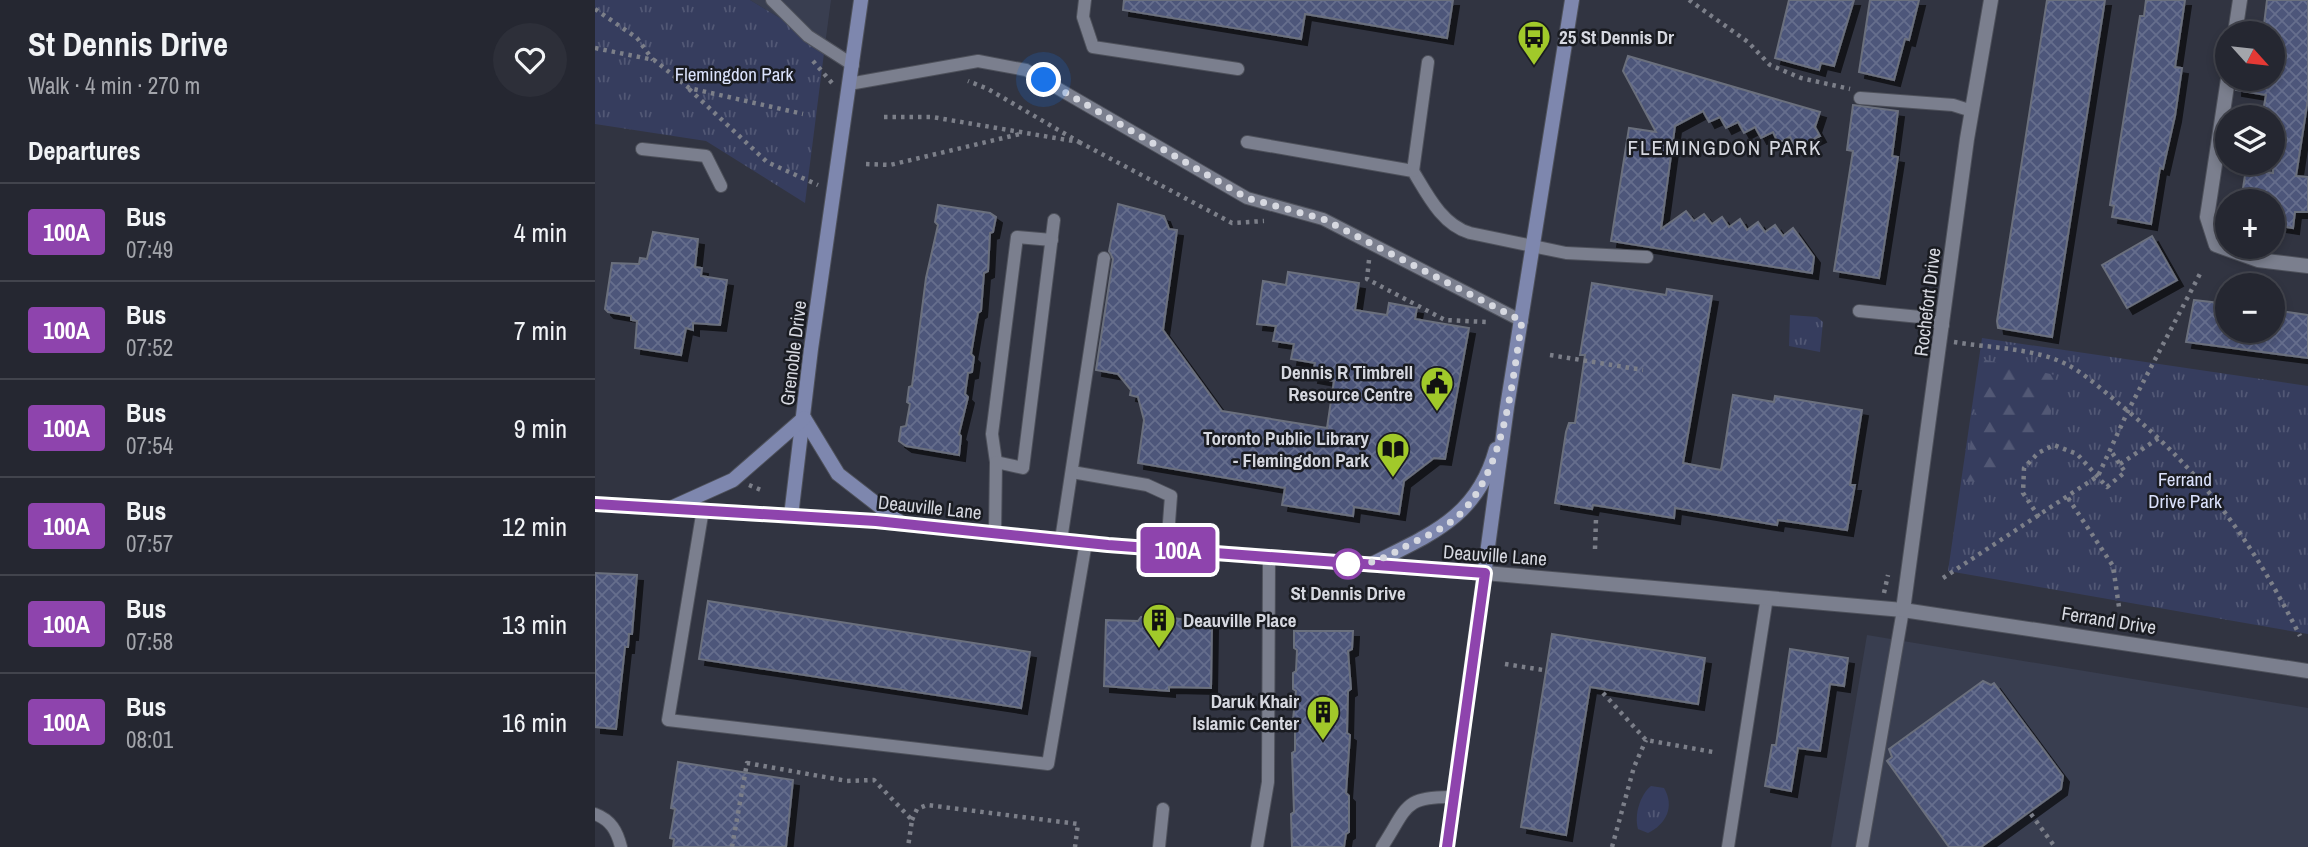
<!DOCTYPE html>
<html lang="en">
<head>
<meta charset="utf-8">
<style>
	:root { --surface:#252731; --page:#2d2f39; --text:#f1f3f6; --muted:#a3a5ab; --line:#42444d }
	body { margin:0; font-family:"Archivo Narrow",sans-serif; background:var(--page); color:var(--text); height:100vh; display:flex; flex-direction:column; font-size:26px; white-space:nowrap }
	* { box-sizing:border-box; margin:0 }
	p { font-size:23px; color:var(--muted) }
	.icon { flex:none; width:38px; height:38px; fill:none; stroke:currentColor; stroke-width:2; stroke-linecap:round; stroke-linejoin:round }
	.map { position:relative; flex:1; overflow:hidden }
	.side { display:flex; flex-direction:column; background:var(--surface); width:595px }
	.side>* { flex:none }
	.badge { padding:0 14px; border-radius:5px; font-size:24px; line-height:46px }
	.needle { width:46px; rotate:117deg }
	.tools { position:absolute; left:1620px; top:21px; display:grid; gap:14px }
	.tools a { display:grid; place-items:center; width:70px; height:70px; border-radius:50%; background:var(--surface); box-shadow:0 4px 10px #0003,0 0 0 2px var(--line); font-size:35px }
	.you { position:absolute; width:35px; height:35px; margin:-18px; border:5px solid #fff; border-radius:50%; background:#1a73e8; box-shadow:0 0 0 10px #1a73e833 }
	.map>.badge { position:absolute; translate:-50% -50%; box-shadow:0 0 0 4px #fff }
	h2 { padding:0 28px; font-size:26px; line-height:63px }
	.round { display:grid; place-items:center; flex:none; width:74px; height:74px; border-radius:37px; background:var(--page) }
	.headline { display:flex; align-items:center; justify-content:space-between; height:119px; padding:0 28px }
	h1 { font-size:33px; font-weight:700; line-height:52px }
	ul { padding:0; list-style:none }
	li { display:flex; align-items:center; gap:21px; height:98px; padding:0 28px; border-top:2px solid var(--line) }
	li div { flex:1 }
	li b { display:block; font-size:26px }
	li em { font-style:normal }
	li .badge { min-width:77px; font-weight:700; text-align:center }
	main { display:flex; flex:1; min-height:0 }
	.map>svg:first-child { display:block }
	.built { fill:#393e50 }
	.grass { fill:url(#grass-tufts) }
	.forest { fill:url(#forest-firs) }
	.building { fill:url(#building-cross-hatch); stroke:#6b6f7d; stroke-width:2; filter:url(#shadow) }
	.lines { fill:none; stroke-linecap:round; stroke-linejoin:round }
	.lane-casing { stroke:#4e515b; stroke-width:14 }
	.street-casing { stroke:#4e515b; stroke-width:16 }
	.secondary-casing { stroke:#4e515b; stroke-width:16 }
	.path { stroke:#7c7f89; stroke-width:4.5; stroke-dasharray:3.5 5; stroke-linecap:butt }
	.lane { stroke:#7b7f8e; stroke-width:12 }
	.street { stroke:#7b7f8e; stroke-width:14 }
	.secondary { stroke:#7e87ae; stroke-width:14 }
	.line-casing { stroke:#fff; stroke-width:16 }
	.line { stroke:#8e44ad; stroke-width:10 }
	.walk { stroke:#d6d8e0; stroke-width:7; stroke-dasharray:0 12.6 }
	.stop-dot { fill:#fff; stroke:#8e44ad; stroke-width:3.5 }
	.labels { text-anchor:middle; stroke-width:5; stroke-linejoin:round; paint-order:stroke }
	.poi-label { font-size:19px; font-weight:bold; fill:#d6d8e0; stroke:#1a1c22; text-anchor:end }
	.park-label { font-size:19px; fill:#dbe2fc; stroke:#1a1c22 }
	.street-label { font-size:19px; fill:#d6d8e0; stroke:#1a1c22 }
	.stop-label { font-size:19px; font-weight:bold; fill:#d6d8e0; stroke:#1a1c22 }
	.neighbourhood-label { font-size:21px; letter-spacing:2px; fill:#d6d8e0; stroke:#1a1c22 }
</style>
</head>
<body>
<main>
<section class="side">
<div class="headline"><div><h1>St Dennis Drive</h1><p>Walk · 4 min · 270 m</p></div><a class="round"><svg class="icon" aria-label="heart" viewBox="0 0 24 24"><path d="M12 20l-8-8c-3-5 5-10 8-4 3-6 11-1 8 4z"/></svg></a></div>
<h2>Departures</h2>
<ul>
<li><span class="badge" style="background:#8e44ad;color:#fff">100A</span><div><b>Bus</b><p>07:49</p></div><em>4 min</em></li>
<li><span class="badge" style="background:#8e44ad;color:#fff">100A</span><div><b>Bus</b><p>07:52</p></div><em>7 min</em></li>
<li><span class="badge" style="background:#8e44ad;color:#fff">100A</span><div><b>Bus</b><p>07:54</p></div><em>9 min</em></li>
<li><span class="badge" style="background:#8e44ad;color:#fff">100A</span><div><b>Bus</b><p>07:57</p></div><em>12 min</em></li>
<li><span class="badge" style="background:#8e44ad;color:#fff">100A</span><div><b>Bus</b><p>07:58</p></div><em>13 min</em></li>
<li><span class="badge" style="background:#8e44ad;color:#fff">100A</span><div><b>Bus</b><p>08:01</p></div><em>16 min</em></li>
</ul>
</section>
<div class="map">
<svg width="1713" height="847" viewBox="0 0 1713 847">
	<defs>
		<pattern id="grass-tufts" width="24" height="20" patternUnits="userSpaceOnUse" patternTransform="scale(1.75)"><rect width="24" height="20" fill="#363d5e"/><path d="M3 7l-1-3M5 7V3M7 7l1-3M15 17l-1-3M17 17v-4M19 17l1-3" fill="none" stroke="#525875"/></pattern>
		<pattern id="forest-firs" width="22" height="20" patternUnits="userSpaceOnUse" patternTransform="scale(1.75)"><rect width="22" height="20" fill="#363d5e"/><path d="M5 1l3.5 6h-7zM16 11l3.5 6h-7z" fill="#525875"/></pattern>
		<pattern id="building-cross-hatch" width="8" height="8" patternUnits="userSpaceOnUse" patternTransform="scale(1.75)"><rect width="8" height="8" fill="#4d567a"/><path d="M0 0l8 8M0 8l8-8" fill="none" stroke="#666e8d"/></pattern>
		<filter id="shadow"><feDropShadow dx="6" dy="6" stdDeviation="0" flood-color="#0009"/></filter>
	</defs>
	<rect width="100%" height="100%" fill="#313441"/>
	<g class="built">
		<path d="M155 0H236L230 45Z"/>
		<path d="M1272 635 1713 708V847H1236Z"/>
	</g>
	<g class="grass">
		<path d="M0 0H155L230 45 210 203 111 141 0 124Z"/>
		<path d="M1195 315 1222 317 1228 322 1225 352 1194 346Z"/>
		<path d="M1387 338 1713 386V634L1353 571Z"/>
		<path d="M1056 786 1069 788C1080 807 1071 824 1053 833L1043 829C1039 815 1045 795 1056 786Z"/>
	</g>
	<path class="forest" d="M1387 359 1460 375 1454 430 1401 480 1370 482Z"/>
	<g class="building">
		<path d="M529 0H858L852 38 710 14 706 39 528 10Z"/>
		<path d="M1194 0H1259L1239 66 1226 63 1224 70 1180 58Z"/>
		<path d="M1275 0H1324L1314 40 1310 39 1299 80 1264 72Z"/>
		<path d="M1452 0H1510L1457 337 1403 328 1402 321Z"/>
		<path d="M1551 0H1590L1580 67 1587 68 1580 116 1568 169 1565 168 1556 224 1517 217 1519 206 1515 205 1545 16H1549Z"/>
		<path d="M1672 0H1713V99L1701 176 1713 177V212H1700L1698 228 1685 226 1678 219V201H1646L1651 169 1678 173V117H1667L1671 95 1641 90 1642 79H1678V33H1668Z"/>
		<path d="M1033 56 1225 112 1220 127 1225 136 1201 148 1195 137 1183 143 1178 132 1166 138 1160 127 1149 133 1143 122 1131 128 1125 117 1114 122 1108 111 1080 126 1066 229 1091 211 1099 221 1109 214 1117 224 1127 217 1134 227 1145 219 1152 230 1163 222 1170 232 1180 225 1188 236 1198 228 1219 257 1217 273 1016 241 1034 128 1061 132 1028 71Z"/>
		<path d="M1258 105 1303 111 1297 156 1303 157 1284 278 1239 271 1258 151 1252 150Z"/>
		<path d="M523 204 569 216 574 229 582 230 568 330 627 411 732 428 739 381 717 377 720 363 696 359 699 344 678 341 681 326 662 324 668 281 691 285 693 272 764 283 760 310 792 315 794 303 822 308 820 319 874 328 850 459 839 458 809 481 804 514 759 507 758 516 687 505 690 488 543 463 549 420 543 397 535 395 536 390 523 374 501 370 518 259 514 251Z"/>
		<path d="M343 205 395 213 401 217 398 232 395 233 393 271 389 273 386 311 383 313 376 354 379 357 377 372 373 373 370 394 373 397 364 434 366 436 364 455 311 446 304 441 306 427 311 426 315 404 312 402 314 387 317 386 331 278 343 225 340 222Z"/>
		<path d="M58 232 103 239 100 267 107 268 106 276 132 280 125 325 98 323V330L91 328 86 355 40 348 42 321 36 320V316L13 312 10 309 17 263 44 264 45 258 52 259Z"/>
		<path d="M1557 236 1582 280 1532 308 1507 265Z"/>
		<path d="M997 283 1071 295 1072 289 1117 296 1088 463 1126 470 1138 395 1179 402 1180 396 1267 410 1255 485H1260L1252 530 1183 520 1182 525 1080 508 1079 518 998 505 997 509 960 503 971 432 974 423H980L990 355H985Z"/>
		<path d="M1599 300 1633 304V331H1678V310L1713 315V358L1591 342Z"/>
		<path d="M0 573 42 575 37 634H34L33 647H30L21 729 0 727Z"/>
		<path d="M113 601 435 652 426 708 104 659Z"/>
		<path d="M561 616 617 623 616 688 574 687V691L509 686 511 620 543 621 546 617Z"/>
		<path d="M699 631H758L757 649 753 651 756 689 753 691 752 733 755 735 751 793 754 796V832L751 834 749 847H697L696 814 699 812 697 753 700 751V730L697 729 701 691 698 689V673L701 671 702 650 699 648Z"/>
		<path d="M957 634 1110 658 1103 704 995 687 971 835 926 827Z"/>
		<path d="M1195 649 1253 658 1249 686 1235 684 1225 751 1203 748 1196 791 1170 786 1177 745H1181Z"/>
		<path d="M1388 681 1396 685 1399 683 1468 776 1466 789 1386 847H1354L1292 761 1297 757 1294 749Z"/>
		<path d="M83 762 198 780 191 847H78L79 839 75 838 80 809 76 808Z"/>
	</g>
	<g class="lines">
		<defs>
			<g id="lane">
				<path d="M177 0 213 36 258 65"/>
				<path d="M490 0 488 17 498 47 643 69"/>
				<path d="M254 84 383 61 431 70 652 198 728 219 927 321"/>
				<path d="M1265 98 1358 105 1377 111"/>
				<path d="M652 142 818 171C832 194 847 225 875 233L971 253 1052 257"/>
				<path d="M47 149 111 156 126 186"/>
				<path d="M818 171 833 62"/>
				<path d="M1264 311 1325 317 1348 325"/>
				<path d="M401 462 397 434 422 237 457 240"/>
				<path d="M477 472 552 485 576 496 572 549"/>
				<path d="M108 509 73 720 453 764 491 542"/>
				<path d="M400 533 401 462 428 468 459 220"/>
				<path d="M466 540 509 258"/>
				<path d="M0 814C16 820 22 831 26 847"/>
				<path d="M564 847 568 809"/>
				<path d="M662 847 673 782 674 558"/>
				<path d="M787 847C813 807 808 796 859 797"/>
				<path d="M1133 847 1172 597"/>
				<path d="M1267 847 1308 610"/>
			</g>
			<g id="street">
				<path d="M1640 33 1645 0"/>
				<path d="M1633 79 1612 217 1621 245 1663 260 1713 266"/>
				<path d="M0 504 196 516"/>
				<path d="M890 573 1308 610 1713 671"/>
				<path d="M1308 610 1372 139 1396 0"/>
			</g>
			<g id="secondary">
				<path d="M266 0 216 349 196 516 281 521 514 545 890 573"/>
				<path d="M209 418 243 474 306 523"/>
				<path d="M76 508 138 480 209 418"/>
				<path d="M775 565C833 535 882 519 901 449"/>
				<path d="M852 847 912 407 977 0"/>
			</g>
		</defs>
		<use href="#lane" class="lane-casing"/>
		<use href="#street" class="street-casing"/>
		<use href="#secondary" class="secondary-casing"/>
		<g class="path">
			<path d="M1094 0 1153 42 1175 65 1206 78 1255 89"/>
			<path d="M0 9 42 38 58 60"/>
			<path d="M0 48 59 60 94 88 208 114"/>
			<path d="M218 61 237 83"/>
			<path d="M94 89 172 162 223 185"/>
			<path d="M289 117H337L484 142 393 89 373 81"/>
			<path d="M484 142 637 223 669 221"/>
			<path d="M271 164 295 165 425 134"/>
			<path d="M774 260 772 279 850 320 891 322"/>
			<path d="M1359 342C1394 348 1441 348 1473 365 1493 376 1511 393 1528 407 1609 474 1658 543 1705 636"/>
			<path d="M955 355 1048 370"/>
			<path d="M1525 464 1564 438"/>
			<path d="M154 485 166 490"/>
			<path d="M1473 498 1518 566 1524 607"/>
			<path d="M1444 517 1428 493 1429 468 1443 453 1459 445 1482 454 1512 487 1530 472 1516 451"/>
			<path d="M1000 549 1001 519"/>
			<path d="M1348 578 1503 476 1533 411 1607 270"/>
			<path d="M1289 593 1293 575"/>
			<path d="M910 664 948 670"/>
			<path d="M1008 693 1051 740 1118 752"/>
			<path d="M1436 814 1460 847"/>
			<path d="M317 820 322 809 332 805 483 824 480 847"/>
			<path d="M137 847 152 763 252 781 279 780 317 820 313 847"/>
			<path d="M1017 847 1039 767 1051 740"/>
		</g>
		<use href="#lane" class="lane"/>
		<use href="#street" class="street"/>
		<use href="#secondary" class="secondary"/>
	</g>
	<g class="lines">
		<defs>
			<path id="line" d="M0 504 281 521 513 545 890 573 852 847"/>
		</defs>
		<use href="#line" class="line-casing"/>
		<use href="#line" class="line"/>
		<path class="walk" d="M449 80 652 198 728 219 927 321C917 381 910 472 863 516 850 528 833 535 817 543 790 557 780 566 748 564H753"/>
	</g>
	<defs>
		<symbol id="bus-pin" viewBox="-11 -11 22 30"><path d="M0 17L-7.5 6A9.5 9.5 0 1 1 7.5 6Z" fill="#a1c92a" stroke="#1a1c22"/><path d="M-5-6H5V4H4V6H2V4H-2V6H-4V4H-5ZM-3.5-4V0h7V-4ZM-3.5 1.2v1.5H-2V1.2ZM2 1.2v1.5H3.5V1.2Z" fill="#111"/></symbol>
		<symbol id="civic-pin" viewBox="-11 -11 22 30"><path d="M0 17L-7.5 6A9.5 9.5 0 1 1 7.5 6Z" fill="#a1c92a" stroke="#1a1c22"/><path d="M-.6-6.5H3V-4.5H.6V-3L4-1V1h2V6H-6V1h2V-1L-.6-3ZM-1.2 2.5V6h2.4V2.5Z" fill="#111"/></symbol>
		<symbol id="library-pin" viewBox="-11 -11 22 30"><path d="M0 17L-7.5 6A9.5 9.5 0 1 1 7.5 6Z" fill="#a1c92a" stroke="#1a1c22"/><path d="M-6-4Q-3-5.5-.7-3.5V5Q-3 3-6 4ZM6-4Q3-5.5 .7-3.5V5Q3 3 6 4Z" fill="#111"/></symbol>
		<symbol id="building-pin" viewBox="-11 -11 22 30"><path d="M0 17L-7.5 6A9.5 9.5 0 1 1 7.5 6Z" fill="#a1c92a" stroke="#1a1c22"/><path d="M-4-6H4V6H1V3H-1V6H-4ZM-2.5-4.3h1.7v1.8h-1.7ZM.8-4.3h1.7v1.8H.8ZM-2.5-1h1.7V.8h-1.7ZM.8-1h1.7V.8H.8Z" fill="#111"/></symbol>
	</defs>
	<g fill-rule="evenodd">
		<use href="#bus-pin" x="920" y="18" width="38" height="52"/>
		<use href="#civic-pin" x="823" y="364" width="38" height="52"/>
		<use href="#library-pin" x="779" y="430" width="38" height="52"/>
		<use href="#building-pin" x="545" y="601" width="38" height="52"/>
		<use href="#building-pin" x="709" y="693" width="38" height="52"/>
	</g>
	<circle class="stop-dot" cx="753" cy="564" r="14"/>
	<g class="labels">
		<g class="poi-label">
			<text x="964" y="44" text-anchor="start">25 St Dennis Dr</text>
			<text x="818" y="379">Dennis R Timbrell<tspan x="818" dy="22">Resource Centre</tspan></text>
			<text x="774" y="445">Toronto Public Library<tspan x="774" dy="22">- Flemingdon Park</tspan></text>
			<text x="588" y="627" text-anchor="start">Deauville Place</text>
			<text x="704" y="708">Daruk Khair<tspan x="704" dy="22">Islamic Center</tspan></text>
		</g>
		<g class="park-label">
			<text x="139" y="81">Flemingdon Park</text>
			<text x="1590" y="486">Ferrand<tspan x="1590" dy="22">Drive Park</tspan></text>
		</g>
		<g class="street-label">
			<text transform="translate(1332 302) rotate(-83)" y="7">Rochefort Drive</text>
			<text transform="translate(198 353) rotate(-83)" y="7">Grenoble Drive</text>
			<text transform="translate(335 507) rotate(6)" y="7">Deauville Lane</text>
			<text transform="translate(900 555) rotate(4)" y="7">Deauville Lane</text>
			<text transform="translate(1514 620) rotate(9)" y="7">Ferrand Drive</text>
		</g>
		<g class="stop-label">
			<text x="753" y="600">St Dennis Drive</text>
		</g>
		<g class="neighbourhood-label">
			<text x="1130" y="155">FLEMINGDON PARK</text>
		</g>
	</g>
</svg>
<div class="tools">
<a><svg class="needle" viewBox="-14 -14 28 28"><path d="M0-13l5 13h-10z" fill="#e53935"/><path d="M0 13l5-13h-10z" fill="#a3a5ab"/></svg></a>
<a><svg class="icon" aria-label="layers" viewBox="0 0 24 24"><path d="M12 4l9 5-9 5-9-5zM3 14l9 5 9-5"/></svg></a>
<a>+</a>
<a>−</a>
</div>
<div class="you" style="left:449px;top:80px"></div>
<b class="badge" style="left:583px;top:550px;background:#8e44ad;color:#fff">100A</b>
</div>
</main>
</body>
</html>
